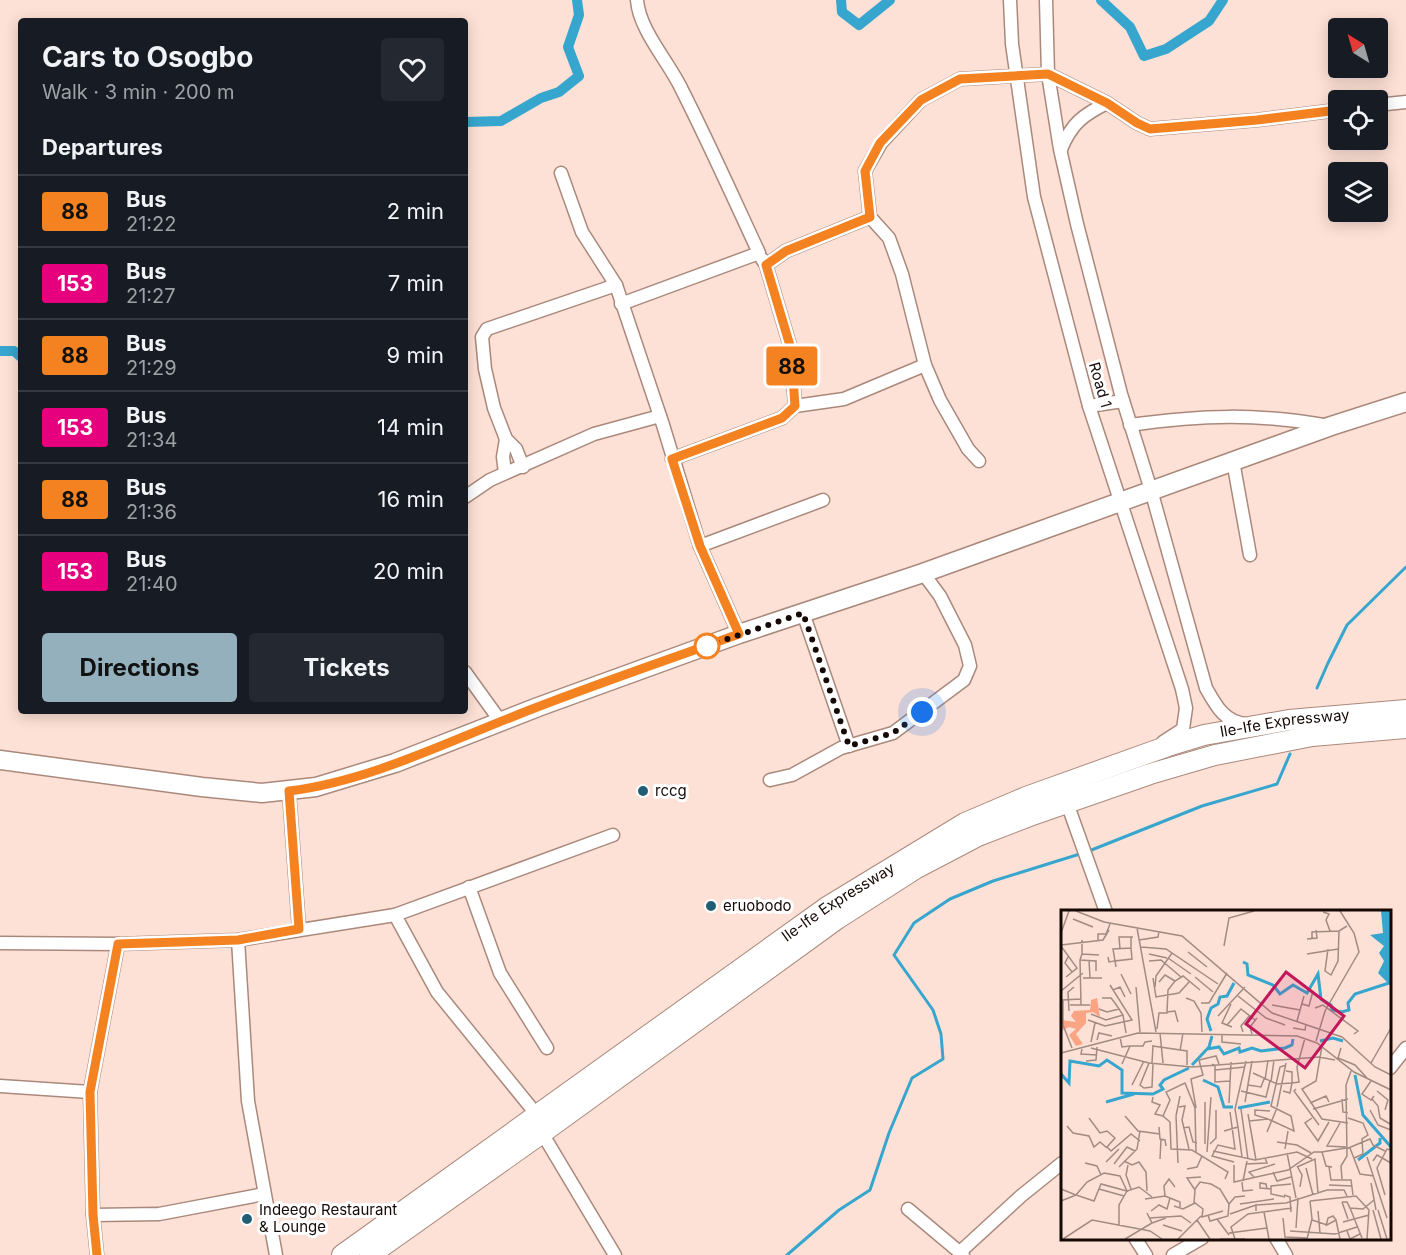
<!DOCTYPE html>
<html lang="en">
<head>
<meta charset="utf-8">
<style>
	:root { --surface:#171b24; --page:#242831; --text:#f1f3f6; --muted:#9ea1a6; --line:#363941; --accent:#93b0bc }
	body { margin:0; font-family:Inter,sans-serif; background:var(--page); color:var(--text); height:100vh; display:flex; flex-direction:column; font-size:22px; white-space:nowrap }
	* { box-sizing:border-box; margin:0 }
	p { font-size:20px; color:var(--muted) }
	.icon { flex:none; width:33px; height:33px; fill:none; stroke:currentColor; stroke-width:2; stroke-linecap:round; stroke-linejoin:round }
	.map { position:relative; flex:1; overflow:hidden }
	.panel { position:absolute; left:18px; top:18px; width:450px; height:696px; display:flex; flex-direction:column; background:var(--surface); border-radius:6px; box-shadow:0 3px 15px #0003 }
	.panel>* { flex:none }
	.badge { padding:0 12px; border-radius:4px; font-size:21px; line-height:39px }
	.needle { width:39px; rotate:323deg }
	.buttons { position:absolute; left:1328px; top:18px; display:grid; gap:12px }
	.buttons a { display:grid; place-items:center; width:60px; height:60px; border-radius:6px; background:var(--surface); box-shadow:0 3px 15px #0003; font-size:30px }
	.you { position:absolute; width:30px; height:30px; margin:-15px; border:4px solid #fff; border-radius:50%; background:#1a73e8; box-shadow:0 0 0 9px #1a73e833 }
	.map>.badge { position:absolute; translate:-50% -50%; box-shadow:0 0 0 3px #fff }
	h2 { padding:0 24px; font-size:22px; line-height:54px }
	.round { display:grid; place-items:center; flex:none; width:63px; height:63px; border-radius:6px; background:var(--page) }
	.headline { display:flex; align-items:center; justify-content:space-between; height:102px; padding:0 24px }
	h1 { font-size:28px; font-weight:700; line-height:45px }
	.cta { display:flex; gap:12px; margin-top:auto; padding:12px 24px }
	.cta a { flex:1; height:69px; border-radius:6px; background:var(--accent); color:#111; font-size:24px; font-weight:700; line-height:69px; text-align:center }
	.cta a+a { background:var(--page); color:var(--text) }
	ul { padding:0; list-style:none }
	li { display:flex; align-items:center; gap:18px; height:72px; padding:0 24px; border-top:2px solid var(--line) }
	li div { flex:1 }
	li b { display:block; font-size:22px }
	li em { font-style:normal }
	li .badge { min-width:66px; font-weight:700; text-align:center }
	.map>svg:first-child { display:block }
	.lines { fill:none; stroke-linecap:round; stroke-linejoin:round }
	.stream { stroke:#37a6ce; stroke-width:3 }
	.canal { stroke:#37a6ce; stroke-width:10 }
	.street-casing { stroke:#aa897c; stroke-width:15 }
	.secondary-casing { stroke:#aa897c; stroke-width:21 }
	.primary-casing { stroke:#aa897c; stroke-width:22 }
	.street { stroke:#fff; stroke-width:12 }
	.secondary { stroke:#fff; stroke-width:18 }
	.primary { stroke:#fff; stroke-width:20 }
	.line-casing { stroke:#fff; stroke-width:14 }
	.line { stroke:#f58220; stroke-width:9 }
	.walk { stroke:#150906; stroke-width:6; stroke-dasharray:0 10.8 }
	.stop-dot { fill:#fff; stroke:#f58220; stroke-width:3 }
	.poi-dot { fill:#215e75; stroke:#fff; stroke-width:2 }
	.labels { text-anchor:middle; stroke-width:6; stroke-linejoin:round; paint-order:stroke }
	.street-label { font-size:15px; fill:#150906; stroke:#fff }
	.poi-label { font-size:15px; fill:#150906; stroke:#fff; text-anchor:start }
	.inset-river { fill:none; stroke:#37a6ce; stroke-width:3 }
	.inset-road { fill:none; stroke:#a18b83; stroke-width:1.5 }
	.view { fill:#c2185b; fill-opacity:0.15; stroke:#c2185b; stroke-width:3 }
	.inset-edge { fill:none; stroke:#150906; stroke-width:3 }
</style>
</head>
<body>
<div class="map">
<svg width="1406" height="1255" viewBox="0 0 1406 1255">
	<rect width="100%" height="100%" fill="#fee1d6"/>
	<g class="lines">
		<g class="stream">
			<path d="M1317 688 1328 663 1347 625 1406 567"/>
			<path d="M1089 851 1202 806 1277 784 1290 754"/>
			<path d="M787 1255 839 1210 870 1190 889 1133 912 1078 943 1059 941 1034 933 1010 894 955 914 923 950 899 993 881 1083 853"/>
		</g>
		<g class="canal">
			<path d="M841 0 842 12 859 25 890 0"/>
			<path d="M1101 0 1130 27 1144 56 1166 49 1209 21 1223 0"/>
			<path d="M465 122 501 121 541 98 559 92 579 76 568 47 579 15 577 0"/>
			<path d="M0 351H14L21 357"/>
		</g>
		<defs>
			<g id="street">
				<path d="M1010 0 1012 44 1034 197 1089 406 1182 689 1186 708 1183 729 1163 742"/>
				<path d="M1046 0 1048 74 1060 149 1077 224 1121 394 1151 490 1206 688C1216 706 1225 723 1247 724"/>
				<path d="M1377 105 1406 102"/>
				<path d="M1061 149C1072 123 1083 115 1107 103"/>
				<path d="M561 173 582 232 616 285 663 425 700 546 739 634"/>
				<path d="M870 217 865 171 881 143 921 100 960 79 1048 74 1107 103 1137 123 1150 129 1257 120 1338 110"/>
				<path d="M766 265 786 251 870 217 889 238 902 274 925 365 940 400 968 449 979 461"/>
				<path d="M621 304 759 253C733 197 708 141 680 86 667 60 639 29 637 0"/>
				<path d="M795 406 844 399 925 365"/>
				<path d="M1089 406 1123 401"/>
				<path d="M1130 425C1202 415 1258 413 1329 426"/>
				<path d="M672 459 782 418 795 406 791 349 766 265 762 259"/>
				<path d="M1233 461 1250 555"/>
				<path d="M523 467 516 449 506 439 494 408 485 369 482 337 487 329 616 285"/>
				<path d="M505 473 503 457 506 439"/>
				<path d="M465 497 490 480 594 434 660 416"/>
				<path d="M700 546 823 500"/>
				<path d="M803 613 849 746"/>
				<path d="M465 672 501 722"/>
				<path d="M770 780 792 775 841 748 893 733 964 680 970 666 965 645 940 596 923 573"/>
				<path d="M289 791 299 929"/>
				<path d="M1067 803 1106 912"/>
				<path d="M469 887 500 973 547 1048"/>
				<path d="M395 915 437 992 537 1115"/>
				<path d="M238 940 248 1101 276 1255"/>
				<path d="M0 943 118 944 238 940 395 915 613 835"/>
				<path d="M1390 1068 1406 1048"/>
				<path d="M0 1086 90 1092"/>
				<path d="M542 1133 615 1255"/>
				<path d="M908 1209 963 1255"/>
				<path d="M93 1215 159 1214 264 1194"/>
				<path d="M1135 1238 1146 1255"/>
				<path d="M1276 1238 1286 1255"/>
				<path d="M960 1252 1021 1196 1062 1163"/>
				<path d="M97 1255 93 1215 90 1092 118 944"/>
				<path d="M1173 1255 1202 1238"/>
			</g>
			<path id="secondary" d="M0 760 202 787 262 793 316 787 395 763 538 707 739 634 923 573 1331 426 1406 402"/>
			<g id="primary">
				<path id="s1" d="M342 1255 827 907 965 823 1026 797 1168 746 1204 735 1289 720 1406 710"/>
				<path d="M370 1255 542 1133 837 919 915 869 978 836 1035 814 1150 774 1215 755 1312 736 1406 728"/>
			</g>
		</defs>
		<use href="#street" class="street-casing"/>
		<use href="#secondary" class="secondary-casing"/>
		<use href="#primary" class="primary-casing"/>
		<use href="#street" class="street"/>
		<use href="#secondary" class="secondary"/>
		<use href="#primary" class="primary"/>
	</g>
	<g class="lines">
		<defs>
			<path id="line" d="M97 1255 93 1215 90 1092 118 944 238 940 299 929 289 791C368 781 443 744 517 715 590 686 665 661 739 634L700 546 672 459 782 418 795 406 791 349 766 265 786 251 870 217 865 171 880 143 921 100 960 79 1048 74 1107 103 1137 123 1150 129 1257 120 1338 110"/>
		</defs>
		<use href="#line" class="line-casing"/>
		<use href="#line" class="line"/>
		<path class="walk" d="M707 646 803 613 849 746 893 733 922 712"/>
	</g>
	<circle class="stop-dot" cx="707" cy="646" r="12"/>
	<g class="poi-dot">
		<circle cx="643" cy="791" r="6"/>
		<circle cx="711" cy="906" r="6"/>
		<circle cx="247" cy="1219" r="6"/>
	</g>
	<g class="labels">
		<g class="street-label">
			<text transform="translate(1100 385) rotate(74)" y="5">Road 1</text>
			<text dy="5" stroke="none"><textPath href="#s1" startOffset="1095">Ile-Ife Expressway</textPath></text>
			<text dy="5" stroke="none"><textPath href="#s1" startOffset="609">Ile-Ife Expressway</textPath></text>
		</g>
		<g class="poi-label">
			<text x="655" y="796">rccg</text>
			<text x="723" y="911">eruobodo</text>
			<text x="259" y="1215">Indeego Restaurant<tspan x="259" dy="17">&amp; Lounge</tspan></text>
		</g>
	</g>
	<g transform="translate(1061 910)">
		<rect width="330" height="330" fill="#fee1d6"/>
		<path d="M36 88 39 107 32 102 25 103V113L15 124 22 134 15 136 8 125 15 119 8 117 0 121V110L15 112 10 106 13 101 29 100 30 90Z" fill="#fba484"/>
		<path d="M320 1H330L329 75 317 63 323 51 318 43 323 36 309 25 322 23Z" fill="#37a6ce"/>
		<path class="inset-river" d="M182 52 186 54 187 65 212 75 219 84 232 75 246 83 257 64 260 89 270 95 271 100 281 102 288 100 287 93 294 84 328 73M150 121 146 109 150 98 157 94 159 87 166 86 173 73M259 131 272 128 282 131M146 139 158 137 163 144 178 138 179 142 191 138 200 141 224 138 231 135 232 129M131 155 148 137 151 126M0 164 8 173 9 151 38 156 46 150 61 160V183L92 184 102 179 99 175 103 170 128 158M294 165 302 205 330 237M142 170 157 177 163 197H172M45 192 73 184M177 198 209 192M297 250 319 233V228"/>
		<path class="inset-road" d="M15 1 43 12 121 26 211 103 281 127 314 157 330 165M262 2 268 4 265 10 269 21M12 9 32 17M76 18 95 122M0 23 8 1M246 29 256 28 255 20M251 29V22L278 21 286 16M21 30V44L38 45M37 30V24H45L49 14M78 30 97 27 98 21M0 35 42 30 48 20M0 36 16 58 5 67M163 36 168 8 193 1M80 37 105 39 157 74M59 39 58 27H72M267 39 264 61 270 65 277 51 278 21M127 42 146 57M21 44 19 50 35 51V61M88 44 106 48M246 44 277 39M7 47 4 53 11 62M47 47 48 52 54 51 52 39 70 38V27M107 48 130 64M19 50 20 95M28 50 29 68M88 51 100 50 120 67M55 57 54 51 71 49 70 38M60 64 70 84M134 67 152 82M22 68H41M92 68 95 87 118 83 129 71M98 72 104 65 114 71M75 77 79 122M94 77 95 66 111 43M52 80 59 77 64 87M0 81 22 63M177 86 205 108 224 115M41 88H50L54 93 62 105 65 123M125 88 133 91 140 103 141 122M140 93H148L166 63M170 94 161 113 171 117M241 94 248 96 252 81M9 95H29M211 95 239 100M254 98 262 95 297 121 293 124M38 99 46 102 58 99M8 101 7 82 13 77M106 102 114 101 117 112M30 104 45 110 62 105M157 106 184 77M27 110 44 116 71 110 49 75M236 111 243 86M166 115 180 99 194 110M232 118 244 120 245 114M96 119 98 103H106L107 80 114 71 122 66 139 80M182 122 180 116 189 105M99 123 102 153M161 124V132L180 134M191 124 189 117 196 108M59 127 61 137 69 136M36 130 38 123 51 126M255 131 264 101 298 42 293 23 279 1M30 132 34 113M92 136 126 141V155M261 136 255 171 241 179 261 209 287 213M11 138 2 115V90L20 89M30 138 88 153 131 157 258 147 274 150M280 138 277 148 294 155 306 168M21 139 20 144 36 145M119 141 122 123M0 143 77 123 236 126 256 133 293 162 330 180M25 151 35 150 36 137M88 153 79 175 83 178 91 177 92 153M91 153 92 135M310 153 330 118M61 154 69 136H82L84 132 91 131M151 154 154 156V172L169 171M154 160 184 157M192 163 216 174 231 173M204 170 207 150M310 171 301 184 310 190 313 186M210 172 213 150M231 173 238 172 236 157 244 128M71 175 83 151M187 175 200 177 203 169M235 179 233 181 258 215M180 181 205 187 209 171M222 181 229 183 231 173V162L225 161M316 181 327 190 324 200M92 187 91 192 99 195 94 204 102 206M281 189 282 202 287 203M311 189 317 196 319 208 329 214M184 192 191 151M168 193 170 152M249 193 265 186 268 192M118 197 124 196 121 210 128 239M216 197 225 153M135 198 130 169 142 165 138 150 155 146 158 154M180 199 187 249M252 199 287 189M309 200 317 215 330 220M169 202 174 239 157 235 151 246 173 252M187 204 195 250M64 206 77 221 99 224M115 206 117 253M115 206 119 186M28 208 39 223 46 221 54 228 46 237 50 241 70 224 79 231M251 208 244 213 257 231 268 212M287 208 302 213 307 225 301 229 302 244 293 248M207 209 194 205V200L209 201M188 211 207 209 233 221 230 206 210 196 219 157 225 155M279 213 266 236 285 237M6 216 12 223 28 226 33 237 39 232 46 238M98 217 99 229 104 230 105 236M177 217 174 199 185 151M122 218 128 217 132 232 136 233M163 221 177 217 181 247M206 222 216 198M216 232 236 235 250 243M144 234V192M149 234 155 228V200M289 238 299 264 313 266M224 239 227 221M285 239 309 229 312 235 324 241M152 241 194 250 236 242 251 249M146 242 150 187M261 242 285 238M135 243 134 198 124 173 105 182 109 190 102 206 109 212 110 239 131 240 167 262 164 269M226 243 235 288M306 247 326 308M99 249 100 229M63 251 71 255 78 252 85 262 86 281M312 251 316 245 330 253M45 252 58 239M24 253 36 256 40 265M53 254 66 237 74 241M185 254 206 253 204 248M67 255 65 265 70 279M173 255V272L227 260 253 242H261L265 256 271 257M236 256 241 265 239 277M58 257 76 239 79 221M236 257 254 249 257 283M268 257 270 270H290L292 285M245 258 252 285M126 259 136 257 141 246M212 262 216 271 230 267M43 263 59 266 66 281 40 274 33 291 15 285 26 272ZM193 267 188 262 214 254M281 269 280 256 286 246 285 175 290 161M182 271 186 251M181 272 182 281 192 280M310 273 315 300M268 275 291 276M0 279 15 285 0 291M38 279 63 286M134 279 139 272 150 274 159 279 168 294 167 306 149 311 147 305M206 279 205 274 199 273V278L210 279V276L230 274M210 279V284L224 287M223 285 229 287 230 302M324 285 316 258 326 239 330 240M104 286 103 276 108 269 114 277M84 289 104 286 119 292V297M249 291 295 286 308 300 306 329M281 292H286L289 298 302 299 313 290M281 292 287 309M133 293 134 280 126 268 140 267M168 294 174 287 184 286M179 294 213 289M113 296 122 299 134 293 142 299 141 307 162 301M289 298 301 328M312 300 320 329M317 300 326 329M90 301 98 295 106 299 109 288M195 301V295L225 293 266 280H283L286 286M257 301 259 323M203 302 208 329M86 303 91 313 105 308M169 304 195 295M88 308 120 306 130 313M222 308 224 327 246 328M156 309 168 325M136 310 149 329M251 310 266 315 275 310 279 329M282 312 308 305M58 315V295L66 281 78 277 91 287M102 315 121 321M265 316 267 308 272 306 275 310M235 318 237 288M229 321 274 324 296 317M286 321 289 329 299 324M168 323 206 318M2 329 31 310 89 321 101 329M64 329 91 313M117 329 140 306M159 329H184M174 329 170 317 187 304 231 298M246 329 251 309 249 291"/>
		<path class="view" d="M225 62 283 106 244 158 185 114Z"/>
		<rect width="330" height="330" class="inset-edge"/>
	</g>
</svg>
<div class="buttons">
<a><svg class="needle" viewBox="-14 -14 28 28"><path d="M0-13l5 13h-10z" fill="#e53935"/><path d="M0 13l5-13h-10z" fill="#9ea1a6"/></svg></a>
<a><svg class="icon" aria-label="locate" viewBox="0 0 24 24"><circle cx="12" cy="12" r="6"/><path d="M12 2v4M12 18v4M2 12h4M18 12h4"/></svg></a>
<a><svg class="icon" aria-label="layers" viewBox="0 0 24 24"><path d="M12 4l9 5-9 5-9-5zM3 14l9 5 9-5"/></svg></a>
</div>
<div class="you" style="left:922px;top:712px"></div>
<b class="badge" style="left:792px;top:366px;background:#f58220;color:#111">88</b>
<section class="panel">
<div class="headline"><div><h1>Cars to Osogbo</h1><p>Walk · 3 min · 200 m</p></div><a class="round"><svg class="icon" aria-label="heart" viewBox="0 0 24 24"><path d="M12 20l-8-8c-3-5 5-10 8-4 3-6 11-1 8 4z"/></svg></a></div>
<h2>Departures</h2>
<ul>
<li><span class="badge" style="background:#f58220;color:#111">88</span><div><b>Bus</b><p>21:22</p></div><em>2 min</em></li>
<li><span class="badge" style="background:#e6007e;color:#fff">153</span><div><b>Bus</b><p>21:27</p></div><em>7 min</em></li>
<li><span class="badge" style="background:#f58220;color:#111">88</span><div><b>Bus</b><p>21:29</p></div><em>9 min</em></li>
<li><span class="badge" style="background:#e6007e;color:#fff">153</span><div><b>Bus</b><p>21:34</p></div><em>14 min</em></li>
<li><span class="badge" style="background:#f58220;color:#111">88</span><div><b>Bus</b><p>21:36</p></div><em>16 min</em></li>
<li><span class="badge" style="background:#e6007e;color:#fff">153</span><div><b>Bus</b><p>21:40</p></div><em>20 min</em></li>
</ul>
<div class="cta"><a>Directions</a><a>Tickets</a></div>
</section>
</div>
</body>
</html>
